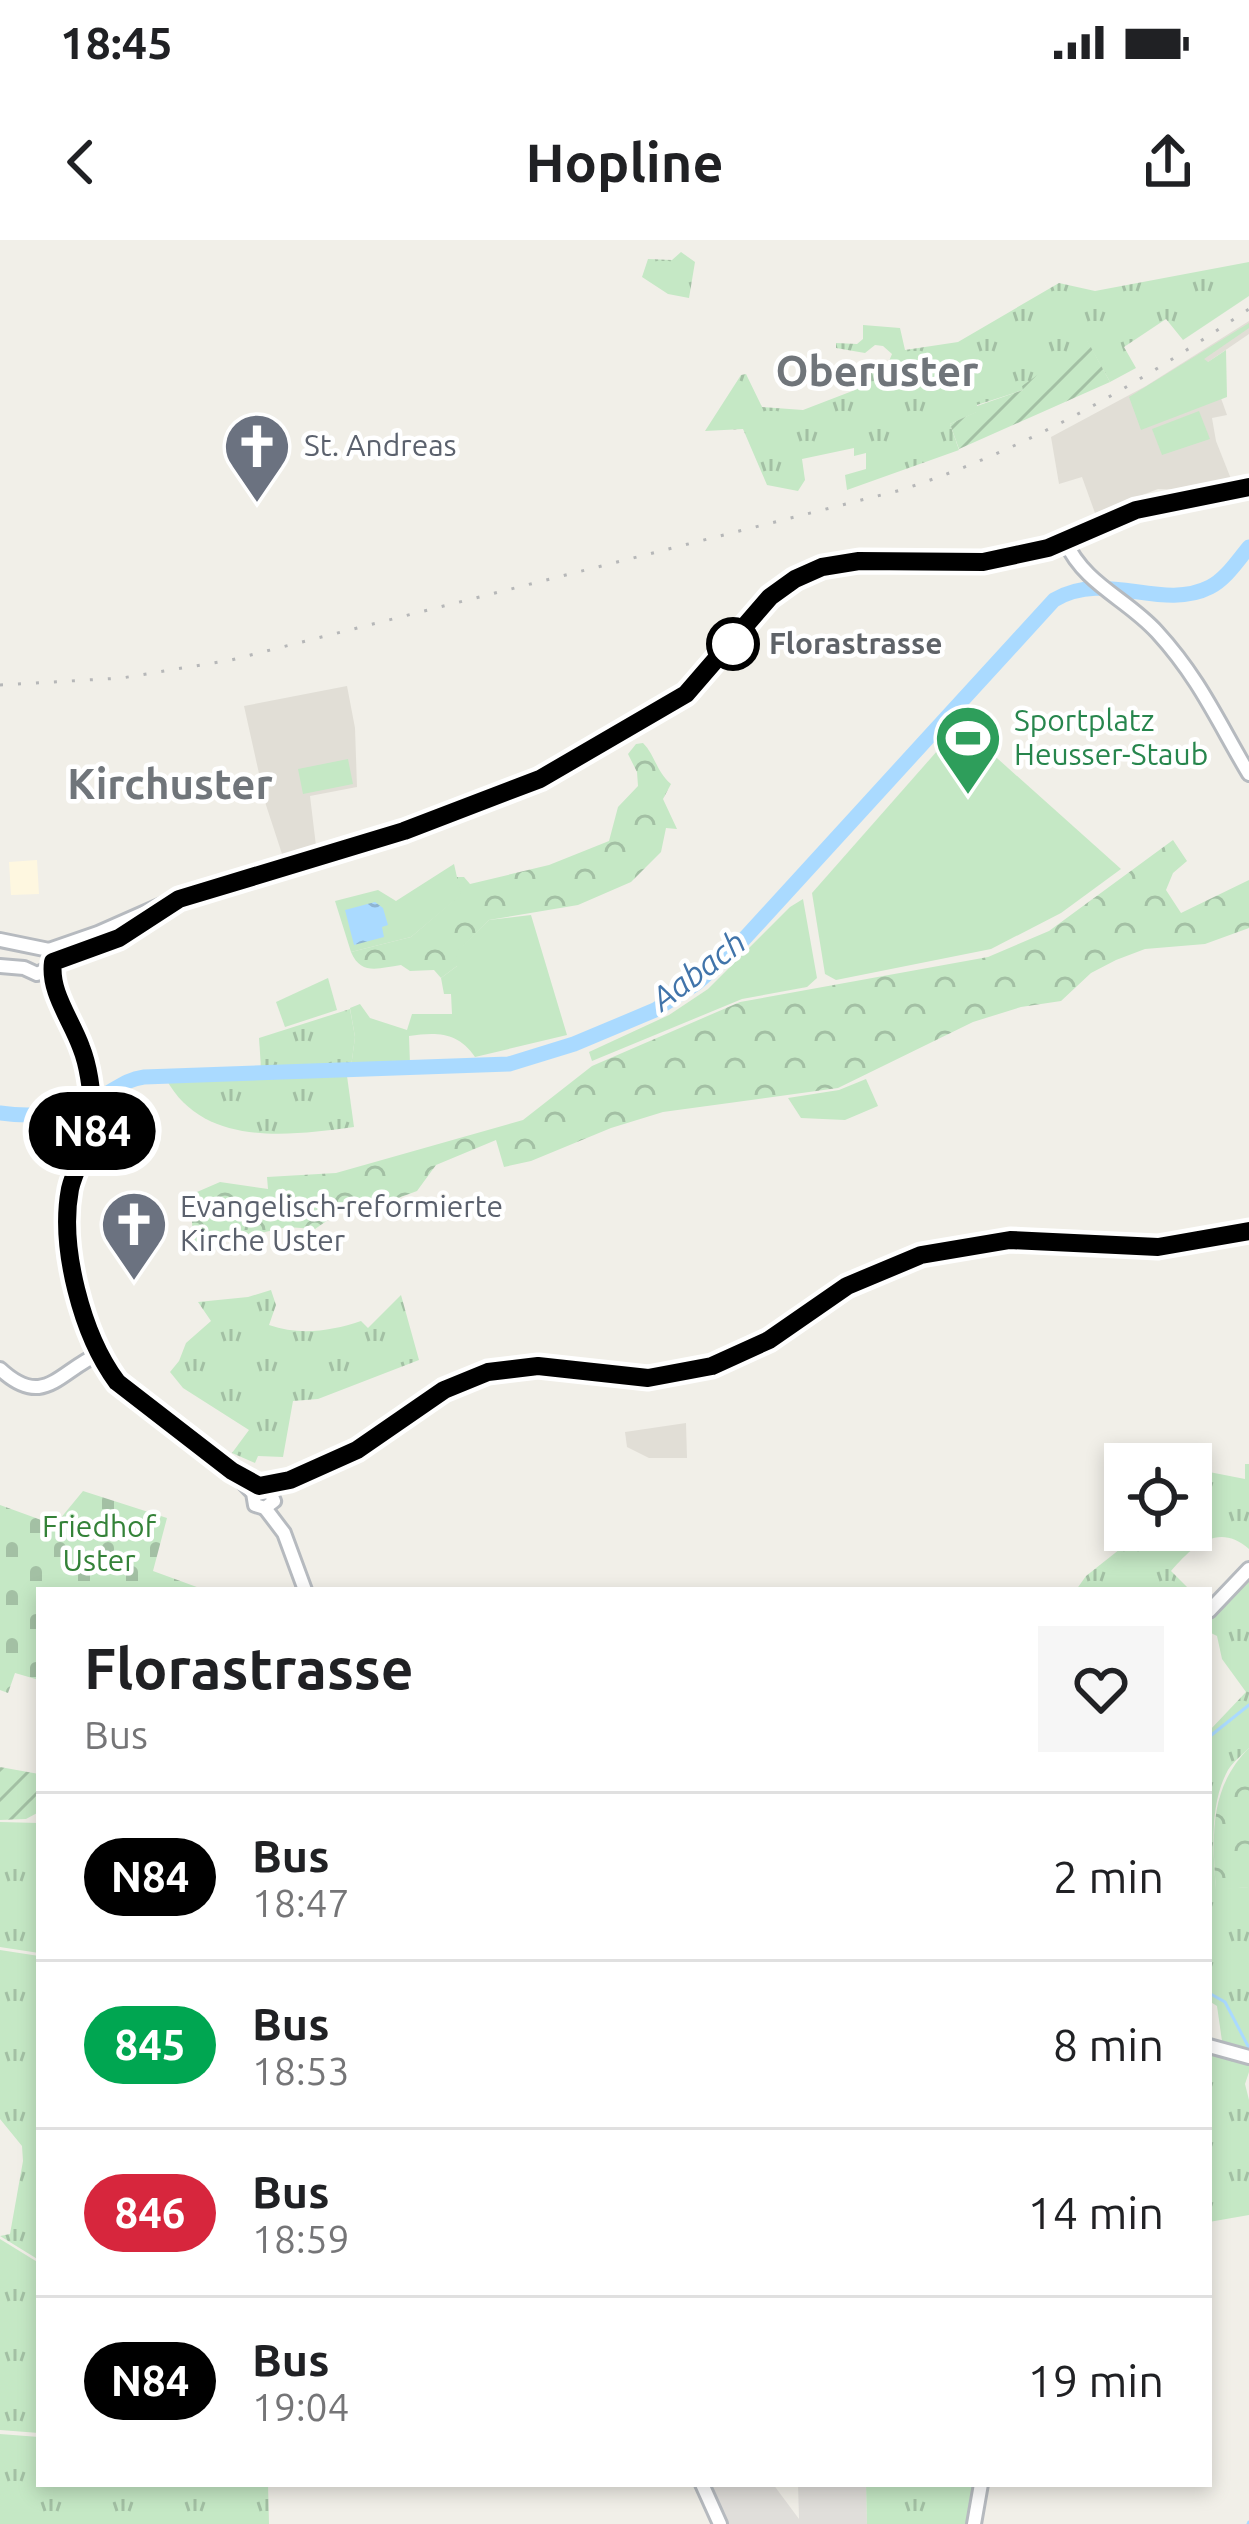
<!DOCTYPE html>
<html lang="en">
<head>
<meta charset="utf-8">
<style>
	:root { --surface:#fff; --page:#f6f6f6; --text:#202124; --muted:#757577; --line:#e0e0e0 }
	body { margin:0; font-family:Ubuntu,sans-serif; background:var(--page); color:var(--text); height:100vh; display:flex; flex-direction:column; font-size:45px; white-space:nowrap }
	* { box-sizing:border-box; margin:0 }
	p { font-size:39px; color:var(--muted) }
	.icon { flex:none; width:66px; height:66px; fill:none; stroke:currentColor; stroke-width:2; stroke-linecap:round; stroke-linejoin:round }
	.map { position:relative; flex:1; overflow:hidden }
	.sheet { position:absolute; left:36px; top:1347px; width:1176px; height:900px; display:flex; flex-direction:column; background:var(--surface); border-radius:0px; box-shadow:0 6px 18px #0003 }
	.sheet>* { flex:none }
	.badge { padding:0 24px; border-radius:39px; font-size:42px; line-height:78px }
	.controls { position:absolute; left:1104px; top:1203px; display:grid; gap:24px }
	.controls a { display:grid; place-items:center; width:108px; height:108px; border-radius:0px; background:var(--surface); box-shadow:0 6px 18px #0003; font-size:60px }
	.map>.badge { position:absolute; translate:-50% -50%; box-shadow:0 0 0 6px #fff }
	.round { display:grid; place-items:center; flex:none; width:126px; height:126px; border-radius:0px; background:var(--page) }
	.overview { display:flex; align-items:center; justify-content:space-between; height:204px; padding:0 48px }
	h1 { font-size:57px; font-weight:600; line-height:90px }
	ul { padding:0; list-style:none }
	li { display:flex; align-items:center; gap:36px; height:168px; padding:0 48px; border-top:3px solid var(--line) }
	li div { flex:1 }
	li b { display:block; font-size:45px }
	li em { font-style:normal }
	li .badge { min-width:132px; font-weight:700; text-align:center }
	.status { display:flex; justify-content:space-between; align-items:center; height:84px; padding:0 60px; background:var(--surface); direction:ltr }
	.status svg { height:33px; fill:currentColor }
	header { display:flex; justify-content:space-between; align-items:center; height:156px; padding:0 48px; background:var(--surface); font-size:54px; font-weight:600 }
	.map>svg:first-child { display:block }
	.commercial { fill:#fef7e0 }
	.industrial { fill:#e0deda }
	.education { fill:#e1ded6 }
	.grass { fill:url(#grass-tufts) }
	.forest { fill:url(#forest-crowns) }
	.cemetery { fill:url(#cemetery-stones) }
	.park { fill:#c5e8c5 }
	.garden { fill:url(#garden-furrows) }
	.water { fill:url(#water-ripples) }
	.lines { fill:none; stroke-linecap:round; stroke-linejoin:round }
	.stream { stroke:#aadaff; stroke-width:3 }
	.river { stroke:#aadaff; stroke-width:15 }
	.secondary-casing { stroke:#b6babf; stroke-width:18 }
	.secondary { stroke:#fff; stroke-width:12 }
	.rail { stroke:#b6b7b8; stroke-width:3; stroke-dasharray:3 15; stroke-linecap:butt }
	.line-casing { stroke:#fff; stroke-width:27 }
	.line { stroke:#000; stroke-width:18 }
	.stop-dot { fill:#fff; stroke:#000; stroke-width:6 }
	.labels { text-anchor:middle; stroke-width:9; stroke-linejoin:round; paint-order:stroke }
	.worship-label { font-size:30px; fill:#5b616d; stroke:#fff; text-anchor:start }
	.stop-label { font-size:30px; font-weight:bold; fill:#5f6368; stroke:#fff; text-anchor:start }
	.leisure-label { font-size:30px; fill:#27864d; stroke:#fff; text-anchor:start }
	.park-label { font-size:30px; fill:#348238; stroke:#fff }
	.water-label { font-size:33px; font-style:italic; fill:#4174aa; stroke:#fff }
	.district-label { font-size:42px; font-weight:bold; fill:#70757a; stroke:#fff }
</style>
</head>
<body>
<div class="status"><b>18:45</b><svg viewBox="0 0 49 12"><path d="M0 12V9h3v3zM5 12V6h3v6zM10 12V3h3v9zM15 12V0h3v12zM26 1h20v11H26zM47 4h2v5h-2z"/></svg></div>
<header><svg class="icon" aria-label="back" viewBox="0 0 24 24"><path d="M15 5l-7 7 7 7"/></svg>Hopline<svg class="icon" aria-label="share" viewBox="0 0 24 24"><path d="M12 15V3M7 8l5-5 5 5M5 13v7h14v-7"/></svg></header>
<div class="map">
<svg width="1249" height="2284" viewBox="0 0 1249 2284">
	<defs>
		<pattern id="grass-tufts" width="24" height="20" patternUnits="userSpaceOnUse" patternTransform="scale(3)"><rect width="24" height="20" fill="#c5e8c5"/><path d="M3 7l-1-3M5 7V3M7 7l1-3M15 17l-1-3M17 17v-4M19 17l1-3" fill="none" stroke="#a3c0a4"/></pattern>
		<pattern id="forest-crowns" width="20" height="18" patternUnits="userSpaceOnUse" patternTransform="scale(3)"><rect width="20" height="18" fill="#c5e8c5"/><path d="M2 6a3 3 0 1 1 6 0M12 15a3 3 0 1 1 6 0" fill="none" stroke="#a3c0a4"/></pattern>
		<pattern id="cemetery-stones" width="16" height="16" patternUnits="userSpaceOnUse" patternTransform="scale(3)"><rect width="16" height="16" fill="#c5e8c5"/><path d="M2 7V4a2 2 0 0 1 4 0v3zM10 15v-3a2 2 0 0 1 4 0v3z" fill="#a3c0a4"/></pattern>
		<pattern id="garden-furrows" width="10" height="10" patternUnits="userSpaceOnUse" patternTransform="scale(3)"><rect width="10" height="10" fill="#c5e8c5"/><path d="M-1 1l2-2M0 10L10 0M9 11l2-2" fill="none" stroke="#a3c0a4"/></pattern>
		<pattern id="water-ripples" width="26" height="14" patternUnits="userSpaceOnUse" patternTransform="scale(3)"><rect width="26" height="14" fill="#aadaff"/><path d="M2 4q2-2 4 0t4 0M15 11q2-2 4 0t4 0" fill="none" stroke="#8eb4d2"/></pattern>
	</defs>
	<rect width="100%" height="100%" fill="#f1efe8"/>
	<path class="commercial" d="M37 620 39 654 11 655 9 622Z"/>
	<path class="industrial" d="M712 2244H773L799 2279 798 2244H866L867 2284H727Z"/>
	<g class="education">
		<path d="M1249 81V94L1208 122 1227 175 1212 178 1216 201 1231 239 1183 250 1158 249 1095 273 1082 237 1059 244 1051 197 1146 146Z"/>
		<path d="M347 446 355 488 357 547 310 556 316 606 283 617 266 565 244 466Z"/>
		<path d="M686 1183 687 1218H649L627 1207 625 1192Z"/>
	</g>
	<g class="grass">
		<path d="M681 12 695 22 689 58 668 54 642 37 648 19 672 20Z"/>
		<path d="M1249 22V56L1183 100 1166 79 1124 107 1136 128 1110 142 1087 101 1023 150 977 165V172L950 184 959 210 847 250 845 235 866 229V213L854 216V208L802 219 805 240 798 251 767 245 743 189 705 191 741 135 746 134 762 167 803 170 855 150V141L849 138 866 129 876 134 884 133 892 114 883 106 875 105 865 113 836 108V103L857 104 863 99V85L900 88 905 110 958 102 1059 43 1095 51Z"/>
		<path d="M350 769 355 797 351 827 261 828 259 798Z"/>
		<path d="M347 836 354 887C287 896 203 907 166 839Z"/>
		<path d="M271 1050 276 1065 269 1085C300 1096 331 1091 361 1081L368 1088 401 1055 419 1120 318 1159 293 1161 283 1217 258 1216 255 1223 232 1213 249 1190 183 1148 170 1132 179 1121 186 1103 211 1081 198 1062 248 1057Z"/>
		<path d="M1245 1224H1249V1309C1218 1282 1193 1306 1171 1331L1190 1350H1076L1086 1336 1144 1290H1191V1241L1199 1230 1245 1239Z"/>
		<path d="M1249 1329V1508C1243 1514 1233 1522 1228 1530 1209 1564 1213 1612 1216 1649L1249 1647V1832L1245 1844 1249 1860V1975L1209 1982V1800L1222 1801 1217 1766 1209 1761V1491L1246 1452 1222 1419 1217 1396 1209 1392V1371Z"/>
		<path d="M0 1582 39 1583V1713L0 1707Z"/>
		<path d="M0 1710 39 1716V2020L0 1996 10 1994 23 1921 22 1906 0 1879Z"/>
		<path d="M0 1999 39 2023V2193L0 2190Z"/>
		<path d="M0 2194 39 2197V2244H268L269 2284H0Z"/>
		<path d="M866 2244H981L974 2284H867Z"/>
	</g>
	<g class="forest">
		<path d="M643 503C655 515 656 531 671 544L663 559 677 589 666 588 661 612 631 642 578 665 489 680 457 712V726L441 738 434 730 410 731 401 725C379 728 361 736 351 712L411 697 460 655 456 637H464L470 644 549 625 609 601 618 567 638 546 637 532 628 514 636 504Z"/>
		<path d="M1173 600 1187 621 1173 633 1166 650 1181 673 1249 640V688L1205 704 1145 709 1116 720 1091 733 1061 761 1021 767 973 782 838 848 663 872 611 888 531 921 504 927 496 900 436 925 417 951 358 973 348 966 315 989 287 987 216 1003 215 1011 194 1009 190 955 220 942 268 949 267 937 336 933 523 880 592 826 740 762 988 717 1049 691Z"/>
		<path d="M1249 1508V1647L1216 1650C1212 1596 1209 1548 1249 1508Z"/>
	</g>
	<path class="cemetery" d="M83 1251 167 1278 153 1331 205 1350H39V1440L15 1433 8 1453 0 1450V1265L55 1285Z"/>
	<g class="park">
		<path d="M1249 83V88L1204 119 1208 122 1226 110 1227 157 1141 190 1129 157Z"/>
		<path d="M1199 171 1210 199 1162 215 1152 189Z"/>
		<path d="M960 485 1121 629 1061 673 991 709 836 740 825 734 812 653Z"/>
		<path d="M348 519 353 544 303 554 298 529Z"/>
		<path d="M454 624 461 655 411 697 351 712 335 661 378 650 396 661Z"/>
		<path d="M803 659 817 738 807 747 742 759 592 821 589 812 669 775 708 749 790 667Z"/>
		<path d="M531 675 567 795 475 817C458 792 437 792 409 796L410 824 351 827 355 797 350 768 360 764 370 778 407 790 412 774H452L451 754H444L441 738 457 726 456 712 489 680Z"/>
		<path d="M328 738 337 770 285 787 276 762Z"/>
		<path d="M866 839 878 866 845 880 801 878 788 858 839 850Z"/>
	</g>
	<g class="garden">
		<path d="M1087 100 1110 142 959 209 950 184 976 172 977 166 1023 150 1022 146Z"/>
		<path d="M0 1527 39 1534V1572L26 1579 0 1580Z"/>
	</g>
	<path class="water" d="M375 662 383 668 388 685 382 687 384 697 354 705 345 670Z"/>
	<g class="lines">
		<g class="stream">
			<path d="M1209 1497 1249 1465"/>
			<path d="M1209 1753 1225 1762 1249 1808"/>
			<path d="M1248 2284 1249 2282"/>
		</g>
		<path class="river" d="M0 873C34 878 68 874 99 858 115 850 126 839 144 837L509 824 574 804 655 770 697 743 733 711 1054 360C1106 329 1161 372 1210 347 1226 339 1238 320 1249 307"/>
		<defs>
			<g id="secondary">
				<path d="M1065 301C1085 345 1126 358 1157 392 1200 439 1218 482 1249 534"/>
				<path d="M0 700 49 710 57 754 83 813 93 873 91 895 77 927 68 969 76 1049 86 1082 106 1127 117 1141 232 1231 253 1253 255 1265 265 1268 274 1261 268 1247 259 1246 253 1253"/>
				<path d="M49 710 98 693 166 663 404 591 540 539 686 454 770 357 795 339 822 327 859 321 983 323 1048 307 1136 270 1249 247"/>
				<path d="M53 722 119 697 169 667"/>
				<path d="M0 726 24 728 37 734 51 727"/>
				<path d="M0 1129C44 1170 59 1131 99 1114"/>
				<path d="M268 1247 357 1211 434 1156 477 1135 538 1126 648 1138 712 1126 769 1100 847 1047 921 1015 1010 999 1158 1007 1249 991"/>
				<path d="M265 1268 284 1293 305 1350"/>
				<path d="M1209 1371 1249 1329"/>
				<path d="M1209 1806 1249 1817"/>
				<path d="M702 2244 720 2284"/>
				<path d="M974 2284 981 2244"/>
			</g>
		</defs>
		<use href="#secondary" class="secondary-casing"/>
		<use href="#secondary" class="secondary"/>
		<path class="rail" d="M0 445 122 438 231 420 901 250C1028 209 1138 144 1249 69"/>
	</g>
	<g class="lines">
		<defs>
			<path id="line" d="M1249 247 1136 270 1048 308 983 322 859 321 822 327 795 339 770 357 686 454 540 539 404 591 179 659 119 698 53 722C49 752 71 779 81 807 89 827 91 849 93 871 96 899 76 922 70 949 59 1007 82 1095 117 1142L232 1231 259 1246 290 1240 357 1210 444 1150 488 1132 538 1126 648 1138 712 1126 769 1100 847 1046 921 1015 1010 1000 1158 1007 1249 991"/>
		</defs>
		<use href="#line" class="line-casing"/>
		<use href="#line" class="line"/>
	</g>
	<defs>
		<symbol id="church-pin" viewBox="-11 -11 22 30"><path d="M0 17L-7.5 6A9.5 9.5 0 1 1 7.5 6Z" fill="#6b7280" stroke="#fff"/><path d="M-1.2-6h2.4v3.5h3.3v2.4h-3.3V6h-2.4V-.1h-3.3v-2.4h3.3Z" fill="#fff"/></symbol>
		<symbol id="stadium-pin" viewBox="-11 -11 22 30"><path d="M0 17L-7.5 6A9.5 9.5 0 1 1 7.5 6Z" fill="#2e9e5b" stroke="#fff"/><path d="M0-5a6.5 5 0 1 0 0 10a6.5 5 0 1 0 0-10ZM-3.5-1.8h7v3.6h-7Z" fill="#fff"/></symbol>
	</defs>
	<g fill-rule="evenodd">
		<use href="#church-pin" x="219" y="168" width="76" height="104"/>
		<use href="#stadium-pin" x="930" y="460" width="76" height="104"/>
		<use href="#church-pin" x="96" y="946" width="76" height="104"/>
	</g>
	<circle class="stop-dot" cx="733" cy="404" r="24"/>
	<g class="labels">
		<g class="worship-label">
			<text x="304" y="216">St. Andreas</text>
			<text x="180" y="977">Evangelisch-reformierte<tspan x="180" dy="34">Kirche Uster</tspan></text>
		</g>
		<g class="stop-label">
			<text x="769" y="414">Florastrasse</text>
		</g>
		<g class="leisure-label">
			<text x="1014" y="491">Sportplatz<tspan x="1014" dy="34">Heusser-Staub</tspan></text>
		</g>
		<g class="park-label">
			<text x="99" y="1297">Friedhof<tspan x="99" dy="34">Uster</tspan></text>
		</g>
		<g class="water-label">
			<text transform="translate(698 730) rotate(-37)" y="12">Aabach</text>
		</g>
		<g class="district-label">
			<text x="877" y="146">Oberuster</text>
			<text x="170" y="559">Kirchuster</text>
		</g>
	</g>
</svg>
<div class="controls">
<a><svg class="icon" aria-label="locate" viewBox="0 0 24 24"><circle cx="12" cy="12" r="6"/><path d="M12 2v4M12 18v4M2 12h4M18 12h4"/></svg></a>
</div>
<b class="badge" style="left:92px;top:891px;background:#000;color:#fff">N84</b>
<section class="sheet">
<div class="overview"><div><h1>Florastrasse</h1><p>Bus</p></div><a class="round"><svg class="icon" aria-label="heart" viewBox="0 0 24 24"><path d="M12 20l-8-8c-3-5 5-10 8-4 3-6 11-1 8 4z"/></svg></a></div>
<ul>
<li><span class="badge" style="background:#000;color:#fff">N84</span><div><b>Bus</b><p>18:47</p></div><em>2 min</em></li>
<li><span class="badge" style="background:#00a651;color:#fff">845</span><div><b>Bus</b><p>18:53</p></div><em>8 min</em></li>
<li><span class="badge" style="background:#d7263d;color:#fff">846</span><div><b>Bus</b><p>18:59</p></div><em>14 min</em></li>
<li><span class="badge" style="background:#000;color:#fff">N84</span><div><b>Bus</b><p>19:04</p></div><em>19 min</em></li>
</ul>
</section>
</div>
</body>
</html>
